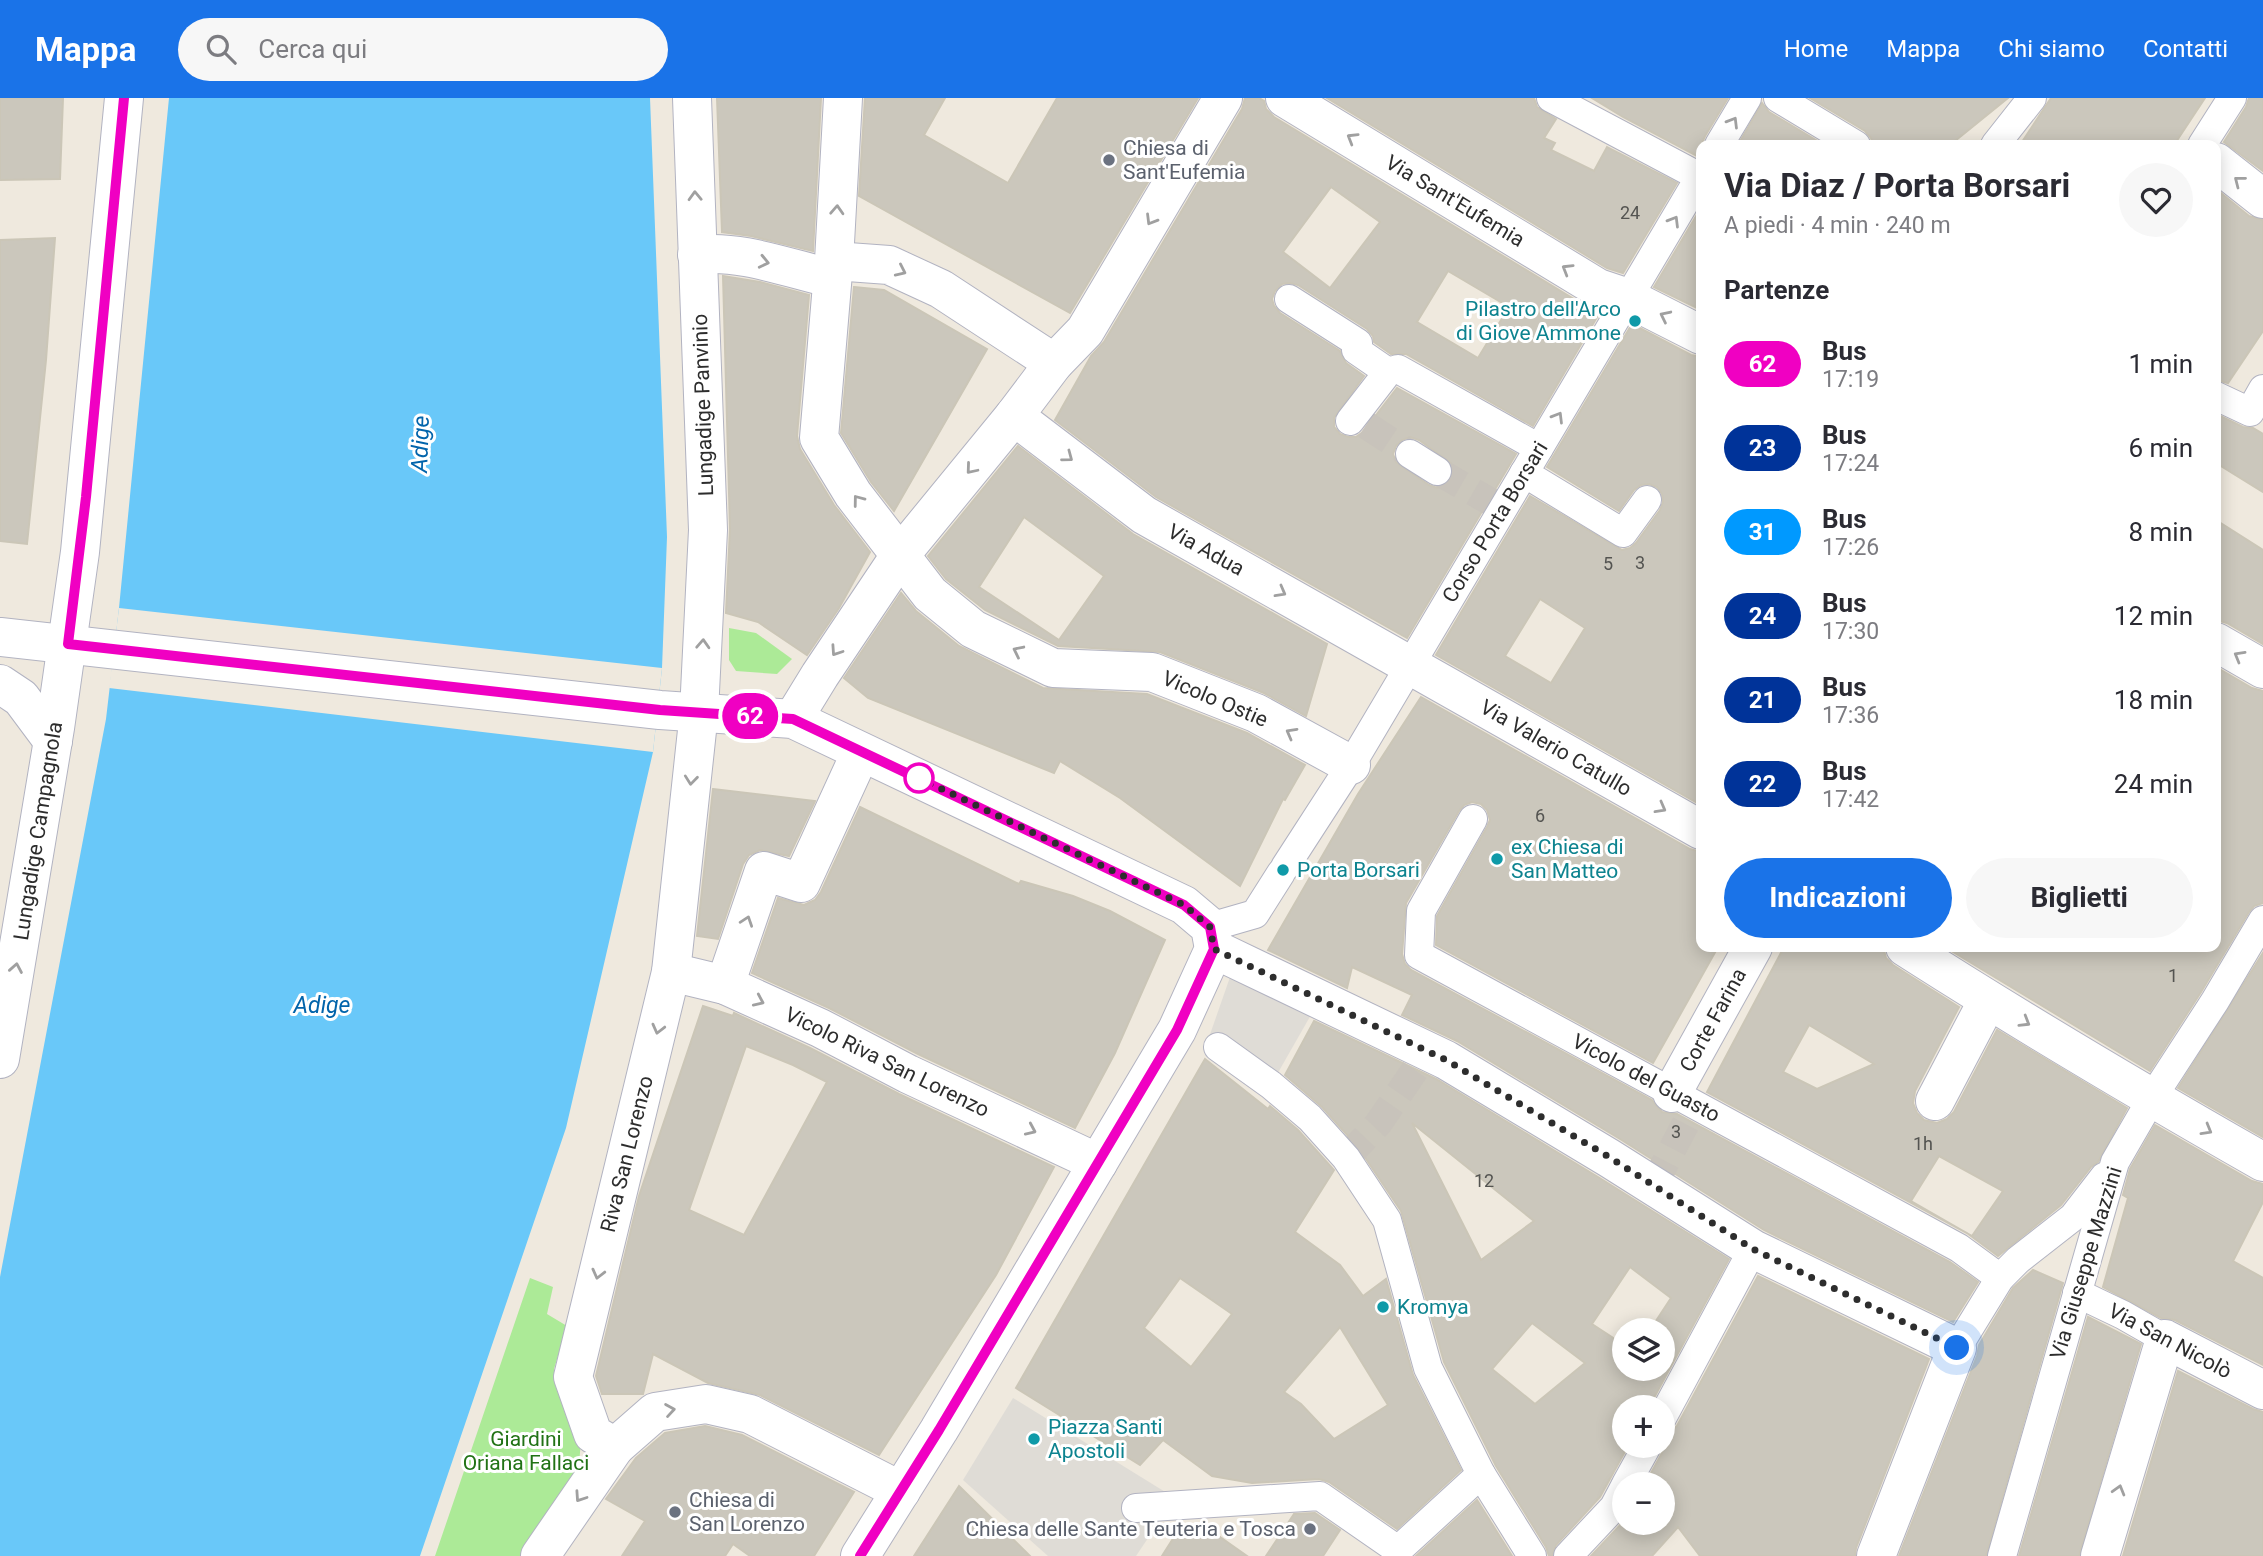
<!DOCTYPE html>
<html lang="it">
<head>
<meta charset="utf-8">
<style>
	:root { --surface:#fff; --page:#f7f7f7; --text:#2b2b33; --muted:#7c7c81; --accent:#1a73e8 }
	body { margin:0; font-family:Roboto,sans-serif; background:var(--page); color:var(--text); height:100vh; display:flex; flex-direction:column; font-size:26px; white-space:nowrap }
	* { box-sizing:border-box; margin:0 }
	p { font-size:23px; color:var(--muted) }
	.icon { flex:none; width:38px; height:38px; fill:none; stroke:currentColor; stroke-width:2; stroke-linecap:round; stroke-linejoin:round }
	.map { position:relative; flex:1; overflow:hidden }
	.panel { position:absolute; left:1696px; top:42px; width:525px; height:812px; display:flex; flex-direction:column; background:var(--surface); border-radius:14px; box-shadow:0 4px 18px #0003 }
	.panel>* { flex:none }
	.badge { padding:0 14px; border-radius:23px; font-size:24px; line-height:46px }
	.buttons { position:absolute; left:1612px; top:1220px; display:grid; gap:14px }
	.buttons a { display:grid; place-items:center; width:63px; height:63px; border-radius:50%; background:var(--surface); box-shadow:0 4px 18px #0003; font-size:35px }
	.you { position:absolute; width:35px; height:35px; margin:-18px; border:5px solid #fff; border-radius:50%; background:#1a73e8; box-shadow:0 0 0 10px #1a73e833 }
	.map>.badge { position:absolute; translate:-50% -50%; box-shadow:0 0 0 4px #fff }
	h2 { padding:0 28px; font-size:26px; line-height:63px }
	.round { display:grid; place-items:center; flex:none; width:74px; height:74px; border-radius:37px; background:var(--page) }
	.overview { display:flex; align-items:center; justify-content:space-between; height:119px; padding:0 28px }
	h1 { font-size:33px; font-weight:700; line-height:52px }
	.button { display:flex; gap:14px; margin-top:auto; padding:14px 28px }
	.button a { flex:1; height:80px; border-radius:42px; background:var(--accent); color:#fff; font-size:28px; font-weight:700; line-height:80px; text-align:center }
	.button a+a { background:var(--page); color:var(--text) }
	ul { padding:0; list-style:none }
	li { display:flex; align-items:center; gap:21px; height:84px; padding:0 28px }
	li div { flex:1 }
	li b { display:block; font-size:26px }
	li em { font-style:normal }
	li .badge { min-width:77px; font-weight:700; text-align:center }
	header { display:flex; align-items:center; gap:42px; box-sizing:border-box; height:98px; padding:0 35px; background:var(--accent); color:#fff }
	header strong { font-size:33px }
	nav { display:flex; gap:38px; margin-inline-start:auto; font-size:24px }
	.search { width:490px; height:63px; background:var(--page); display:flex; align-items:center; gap:18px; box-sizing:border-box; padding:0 24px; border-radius:38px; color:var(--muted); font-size:26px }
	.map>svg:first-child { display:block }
	.green { fill:#acea97 }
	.plaza { fill:#dfdcd6 }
	.water { fill:#69c8f9 }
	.pier { fill:#efe9de }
	.building { fill:#cbc7bc; stroke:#cbc6b7; stroke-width:2; fill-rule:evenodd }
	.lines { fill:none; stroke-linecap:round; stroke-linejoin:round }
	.pedestrian-tunnel { stroke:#c8c3bb; stroke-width:28; stroke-dasharray:28 14; stroke-linecap:butt }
	.pedestrian-casing { stroke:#b2b3c1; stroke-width:30 }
	.minor-casing { stroke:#b2b3c1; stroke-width:40 }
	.tertiary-casing { stroke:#b2b3c1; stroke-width:40 }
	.pedestrian { stroke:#fff; stroke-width:28 }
	.minor { stroke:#fff; stroke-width:38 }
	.tertiary { stroke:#fff; stroke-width:38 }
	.oneway { stroke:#a0a0a0 }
	.line-casing { stroke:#fff; stroke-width:16 }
	.line { stroke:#f000c2; stroke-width:10 }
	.walk { stroke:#2d2d2d; stroke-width:7; stroke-dasharray:0 12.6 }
	.worship-dot { fill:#6b7280; stroke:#fff; stroke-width:2.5 }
	.culture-dot { fill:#0f9aa8; stroke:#fff; stroke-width:2.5 }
	.stop-dot { fill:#fff; stroke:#f000c2; stroke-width:3.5 }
	.labels { text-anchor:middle; stroke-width:6; stroke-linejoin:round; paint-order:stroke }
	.number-label { font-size:18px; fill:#545451 }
	.worship-label { font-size:21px; fill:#5b616d; stroke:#fff; text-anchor:start }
	.street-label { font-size:21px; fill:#2d2d2d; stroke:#fff }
	.culture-label { font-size:21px; fill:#0d838f; stroke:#fff; text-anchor:start }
	.park-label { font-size:21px; fill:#217215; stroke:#fff }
	.water-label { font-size:23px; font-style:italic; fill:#0264ab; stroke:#fff }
</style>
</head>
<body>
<header>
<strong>Mappa</strong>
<div class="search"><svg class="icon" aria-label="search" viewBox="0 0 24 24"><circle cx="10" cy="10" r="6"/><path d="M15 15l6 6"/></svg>Cerca qui</div>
<nav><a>Home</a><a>Mappa</a><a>Chi siamo</a><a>Contatti</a></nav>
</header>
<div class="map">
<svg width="2263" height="1458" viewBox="0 0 2263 1458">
	<rect width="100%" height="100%" fill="#efe9de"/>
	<g class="green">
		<path d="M729 530 756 535 792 561 777 576 736 573 729 562Z"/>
		<path d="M530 1180 553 1189 547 1216 567 1228 554 1271 574 1315 581 1342 579 1367 526 1458H435Z"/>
	</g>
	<g class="plaza">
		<path d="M1236 862 1320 901 1271 987 1207 945Z"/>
		<path d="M1013 1300 1175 1400 1136 1458H1048L963 1382Z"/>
	</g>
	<path class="water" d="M169 0H650L667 439 662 570 653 654 566 1030 420 1458H0V1179L106 621 119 510Z"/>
	<path class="pier" d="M119 510 662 570 653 654 109 590Z"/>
	<g class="building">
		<path d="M0 0H63L60 81 0 82Z"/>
		<path d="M717 0H821L813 153 751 138 722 134Z"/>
		<path d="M865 0H945L924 37 1008 85 1057 0H1198L1070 215 859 98Z"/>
		<path d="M1245 0H1259L1264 3 1266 11 1274 19 1587 209 1600 214 1533 328 1406 256H1391L1374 244 1373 238 1367 231 1298 187 1290 185 1282 186 1275 193 1272 201 1274 208 1280 215 1340 253 1346 265 1364 278 1334 320V329L1340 336 1348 339H1356L1363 334 1397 290 1516 356 1407 540 1156 399 1055 322 1091 258 1104 244 1242 11ZM1331 89 1380 124 1330 190 1283 154ZM1448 173 1509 209 1478 260 1417 224ZM1410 339 1419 342 1451 365 1453 374 1451 381 1445 387 1437 390 1429 387 1396 364 1393 356 1396 348 1402 342Z"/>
		<path d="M1327 0H1534L1537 9 1556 21 1544 40 1555 45 1551 52 1594 73 1607 49 1677 85 1623 175 1607 170Z"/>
		<path d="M1592 0H1728L1705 38 1701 47V60L1623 19Z"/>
		<path d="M1810 0H2008L1950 47H1873L1871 40 1865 33Z"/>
		<path d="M2051 0H2205L2174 47H2020Z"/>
		<path d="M2249 0H2263V73L2224 44 2246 9Z"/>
		<path d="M1762 5 1769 14 1824 47H1738Z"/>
		<path d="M2216 91 2249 118 2263 122V233L2228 285 2216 282Z"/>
		<path d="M1701 110V212L1654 189Z"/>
		<path d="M55 140 46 262 27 446 0 443V142Z"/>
		<path d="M723 178 760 184 809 197 797 338 800 351 834 407 870 454 839 510 807 557 758 524 726 515 730 431Z"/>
		<path d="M854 189 884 192 987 251 894 413 871 384 841 335Z"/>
		<path d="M1632 226 1691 257 1701 259V707L1436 557 1530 398 1622 452 1630 450 1636 445 1660 412 1663 404 1662 396 1657 389 1649 386 1641 387 1634 392 1619 413 1547 369ZM1540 501 1585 530 1551 585 1505 558Z"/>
		<path d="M2216 316 2243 329 2253 330 2263 336V394L2216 365Z"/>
		<path d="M1018 348 1133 436 1327 546 1306 618 1264 595 1160 554 1058 548 985 512 946 481 928 458ZM1024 419 1104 478 1059 542 979 489Z"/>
		<path d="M2216 422 2263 452V546L2227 525 2216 522Z"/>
		<path d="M901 495 916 513 959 548 1043 590 1147 596 1247 635 1305 667 1285 702 1283 701 1240 788 1120 700 1060 663 1054 675 868 600 844 580Z"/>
		<path d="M2216 569 2252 590 2263 593V805L2254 808 2249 814 2201 894 2150 973 1945 849H2216Z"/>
		<path d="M1421 599 1690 751 1701 754V849H1718L1653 965 1436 847 1437 818 1487 729 1490 722 1487 712 1481 706 1472 704 1464 707 1459 713 1406 805 1402 856 1405 866 1411 872 1652 1002 1662 1014 1677 1016 1950 1164 1978 1184 1953 1224 1764 1132 1620 1041 1457 943 1402 917 1412 897 1352 869 1347 890 1268 852 1358 696Z"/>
		<path d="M713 691 815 703 789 758 760 752 749 757 743 766 718 841 697 838Z"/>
		<path d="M860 709 1019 786 1021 783 1073 798 1110 813 1165 842 1115 955 1075 1030 918 956 829 910 752 875 778 800 804 807 815 802 821 794Z"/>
		<path d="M1784 849H1883L1886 860 1893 867 1959 909 1915 993 1913 1005 1917 1015 1924 1022 1937 1025 1947 1021 1954 1014 1997 932 2127 1010 2098 1064 2091 1069 2061 1107 1998 1158 1967 1135 1707 994ZM1809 927 1874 966 1817 991 1783 974ZM1939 1058 2003 1093 1972 1138 1911 1103Z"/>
		<path d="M2263 855V1039L2178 990Z"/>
		<path d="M703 908 733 918 734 915 810 950 899 996 1054 1069 996 1177 879 1357 760 1297 708 1285 653 1256 643 1296H602L596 1278 639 1098ZM746 948 793 967 827 984 744 1137 689 1112Z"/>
		<path d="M1314 923 1436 981 1598 1079 1729 1161 1649 1309H1624V1348H1628L1600 1399 1556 1447 1552 1458H1549L1546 1449 1496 1368 1444 1264 1401 1113 1358 1049 1322 1009 1285 977ZM1412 1025 1534 1123 1481 1162ZM1630 1169 1671 1200 1650 1232H1662V1270H1624V1247L1592 1226ZM1532 1225 1585 1265 1535 1306 1492 1271Z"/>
		<path d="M1205 961 1268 1011 1270 1008 1298 1032 1334 1072 1295 1134 1340 1167 1363 1198 1386 1181 1413 1277 1461 1372 1397 1431 1329 1384 1319 1381 1252 1385 1212 1378 1163 1342 1140 1367 1016 1290ZM1180 1180 1232 1216 1191 1269 1144 1230ZM1340 1229 1388 1307 1334 1341 1301 1306 1284 1294Z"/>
		<path d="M2155 1027 2252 1083 2263 1086V1104L2233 1163 2263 1180V1267L2175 1222 2161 1220 2103 1189 2128 1100 2123 1097 2130 1071Z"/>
		<path d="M2033 1172 2063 1185 1986 1458H1899L1977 1258 1979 1247 2013 1190Z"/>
		<path d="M1758 1178 1929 1261 1856 1450 1855 1458H1700L1678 1429 1652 1458H1591L1624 1423V1424H1662V1386H1645L1662 1355V1337L1670 1334 1677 1328Z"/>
		<path d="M2088 1219 2141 1246 2079 1458H2019Z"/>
		<path d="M2178 1273 2253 1311 2263 1314V1458H2123Z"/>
		<path d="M705 1328 742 1337 854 1394 814 1458H750L733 1446 725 1458H622L645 1423 606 1401 636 1360 665 1335Z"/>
		<path d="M959 1388 1030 1458H914Z"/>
		<path d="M1477 1402 1512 1458H1416Z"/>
		<path d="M1315 1415 1340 1432 1323 1458H1266L1294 1416Z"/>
		<path d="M1181 1428 1210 1432 1247 1458H1162Z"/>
	</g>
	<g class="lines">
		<g class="pedestrian-tunnel">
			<path d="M1366 327 1410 356"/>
			<path d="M1437 373 1503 411"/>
			<path d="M1346 1060 1378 1026 1428 953"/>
			<path d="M1653 1088 1696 1006"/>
		</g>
		<defs>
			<g id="pedestrian">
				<path d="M1551 0 1700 79"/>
				<path d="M1778 0 1856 47"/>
				<path d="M1719 47 1747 0"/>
				<path d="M1995 47 2032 0"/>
				<path d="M2202 47 2232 0"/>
				<path d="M1289 201 1358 245 1356 252 1388 274"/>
				<path d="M2216 298 2250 314 2263 291"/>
				<path d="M1350 323 1388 274 1398 271 1539 350"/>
				<path d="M1410 356 1437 373"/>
				<path d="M1524 375 1623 435 1647 402"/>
				<path d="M1473 721 1421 813 1419 857 1959 1150 2000 1180"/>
				<path d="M1285 769 1351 667 1701 77"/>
				<path d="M1210 829 1255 816 1281 775"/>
				<path d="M1218 949 1271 987 1310 1020 1346 1060 1387 1122 1428 1270 1481 1376 1532 1458"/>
				<path d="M2077 1195 2123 1217 2165 1241"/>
				<path d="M1957 1250 2000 1180 2018 1162 2073 1119 2104 1079"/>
				<path d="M1662 1320 1753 1151"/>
				<path d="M1626 1386 1647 1348"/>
				<path d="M1136 1410 1320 1398 1398 1452 1481 1376"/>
				<path d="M1568 1458 1614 1409 1624 1390"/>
				<path d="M2002 1458 2115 1064 2152 1000 2215 903 2263 822"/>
			</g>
			<g id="minor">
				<path d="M843 0 834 163 819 340 853 396 930 496 973 531 1053 570 1152 574 1256 615 1351 667"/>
				<path d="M1285 0 1598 190 1628 200 1701 237"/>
				<path d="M2216 64 2263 101"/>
				<path d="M697 157C738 151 791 171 831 180"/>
				<path d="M834 163 889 167 941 191 1054 265"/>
				<path d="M1014 318 1144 417 1701 732"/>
				<path d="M2216 544 2263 571"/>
				<path d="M0 586 21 600 53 643"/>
				<path d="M793 621 820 577 901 456 1014 318 1054 265 1085 233 1223 0"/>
				<path d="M1905 849C2022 924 2142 995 2263 1064"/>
				<path d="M1214 851 1446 962 1609 1060 1753 1151 1957 1250 1876 1458"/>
				<path d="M671 874 725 887 820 930 908 976 1098 1065"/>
				<path d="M725 887 764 773 801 785 861 654"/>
				<path d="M1672 995 1753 849"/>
				<path d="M1935 1003 1988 902"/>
				<path d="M615 1349 655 1314 706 1306 750 1316 901 1393"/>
				<path d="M540 1458 615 1349 593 1336 573 1279 671 874 699 614 708 432 692 0"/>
				<path d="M2100 1458 2165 1241 2263 1292"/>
			</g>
			<g id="tertiary">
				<path d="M0 539 660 612 793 621 1184 807 1210 829 1214 851 1177 932 939 1332 860 1458"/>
				<path d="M0 961 55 630 80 454 124 0"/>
			</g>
		</defs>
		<use href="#pedestrian" class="pedestrian-casing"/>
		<use href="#minor" class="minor-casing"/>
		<use href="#tertiary" class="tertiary-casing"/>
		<use href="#pedestrian" class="pedestrian"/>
		<use href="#minor" class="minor"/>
		<use href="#tertiary" class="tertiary"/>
	</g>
	<defs><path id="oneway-chevron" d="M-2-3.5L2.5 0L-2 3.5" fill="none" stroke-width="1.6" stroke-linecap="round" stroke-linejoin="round" transform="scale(1.75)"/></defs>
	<g class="oneway">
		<use href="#oneway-chevron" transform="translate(1733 24) rotate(-59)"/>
		<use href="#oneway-chevron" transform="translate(1352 40) rotate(-149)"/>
		<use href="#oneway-chevron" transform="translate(2239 83) rotate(-142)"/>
		<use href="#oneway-chevron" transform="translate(695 98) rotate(-92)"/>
		<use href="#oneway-chevron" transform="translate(837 112) rotate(-87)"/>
		<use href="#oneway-chevron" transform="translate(1151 122) rotate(121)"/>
		<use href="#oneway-chevron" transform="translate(1674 123) rotate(-59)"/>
		<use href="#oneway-chevron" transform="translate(764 164) rotate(13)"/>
		<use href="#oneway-chevron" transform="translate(1567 171) rotate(-149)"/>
		<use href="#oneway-chevron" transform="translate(901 173) rotate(25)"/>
		<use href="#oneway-chevron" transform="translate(1665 218) rotate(-154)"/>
		<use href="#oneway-chevron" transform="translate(1558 319) rotate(-59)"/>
		<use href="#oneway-chevron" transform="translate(1068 359) rotate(37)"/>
		<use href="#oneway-chevron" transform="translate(971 371) rotate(130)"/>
		<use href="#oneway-chevron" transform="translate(858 402) rotate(-127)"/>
		<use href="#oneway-chevron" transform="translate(1281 494) rotate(29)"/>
		<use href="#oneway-chevron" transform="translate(703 546) rotate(-87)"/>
		<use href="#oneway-chevron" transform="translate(836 553) rotate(124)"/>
		<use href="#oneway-chevron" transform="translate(1018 553) rotate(-154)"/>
		<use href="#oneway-chevron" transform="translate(2239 558) rotate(-150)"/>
		<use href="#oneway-chevron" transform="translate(1291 635) rotate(-151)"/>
		<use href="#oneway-chevron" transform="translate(691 682) rotate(96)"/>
		<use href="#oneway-chevron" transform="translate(1661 710) rotate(29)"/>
		<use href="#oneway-chevron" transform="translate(747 823) rotate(-71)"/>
		<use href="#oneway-chevron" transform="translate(16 870) rotate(-80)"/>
		<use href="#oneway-chevron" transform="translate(759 903) rotate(24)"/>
		<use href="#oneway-chevron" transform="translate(2025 924) rotate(31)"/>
		<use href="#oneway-chevron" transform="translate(658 931) rotate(104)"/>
		<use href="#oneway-chevron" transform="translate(1031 1032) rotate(24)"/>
		<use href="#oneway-chevron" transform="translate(2207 1032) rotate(30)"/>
		<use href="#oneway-chevron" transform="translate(598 1176) rotate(104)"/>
		<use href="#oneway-chevron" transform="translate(670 1312) rotate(-9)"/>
		<use href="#oneway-chevron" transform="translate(2119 1392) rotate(-74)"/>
		<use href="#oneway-chevron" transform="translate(580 1399) rotate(124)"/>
	</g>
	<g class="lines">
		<defs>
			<path id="line" d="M124 0 86 399 68 546 660 612 793 621 1184 807 1210 829 1214 851 1177 932 939 1332 860 1458"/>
		</defs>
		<use href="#line" class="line-casing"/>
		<use href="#line" class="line"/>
		<path class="walk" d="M919 680 1184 807 1210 829 1214 851 1446 962 1609 1059 1753 1151 1957 1250"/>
	</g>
	<g class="worship-dot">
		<circle cx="1109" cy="62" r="7"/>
		<circle cx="675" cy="1414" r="7"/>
		<circle cx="1310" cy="1431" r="7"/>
	</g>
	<g class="culture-dot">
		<circle cx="1635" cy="223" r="7"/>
		<circle cx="1497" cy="761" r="7"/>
		<circle cx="1283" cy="772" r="7"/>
		<circle cx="1383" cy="1209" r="7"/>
		<circle cx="1034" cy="1341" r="7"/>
	</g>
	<circle class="stop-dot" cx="919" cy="680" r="14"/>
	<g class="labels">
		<g class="number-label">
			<text x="1630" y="121">24</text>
			<text x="1640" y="471">3</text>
			<text x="1608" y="472">5</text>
			<text x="1540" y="724">6</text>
			<text x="2173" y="884">1</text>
			<text x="1676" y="1040">3</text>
			<text x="1923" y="1052">1h</text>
			<text x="1484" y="1089">12</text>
		</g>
		<g class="worship-label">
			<text x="1123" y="57">Chiesa di<tspan x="1123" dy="24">Sant'Eufemia</tspan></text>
			<text x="689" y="1409">Chiesa di<tspan x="689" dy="24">San Lorenzo</tspan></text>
			<text x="1296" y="1438" text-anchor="end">Chiesa delle Sante Teuteria e Tosca</text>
		</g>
		<g class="street-label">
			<text transform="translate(1455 103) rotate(31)" y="7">Via Sant'Eufemia</text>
			<text transform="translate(703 307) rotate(-92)" y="7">Lungadige Panvinio</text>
			<text transform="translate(1495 424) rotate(-59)" y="7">Corso Porta Borsari</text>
			<text transform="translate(1206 452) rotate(29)" y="7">Via Adua</text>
			<text transform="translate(1215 601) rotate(23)" y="7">Vicolo Ostie</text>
			<text transform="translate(1556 650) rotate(30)" y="7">Via Valerio Catullo</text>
			<text transform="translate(38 733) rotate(-81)" y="7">Lungadige Campagnola</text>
			<text transform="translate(1713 922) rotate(-61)" y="7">Corte Farina</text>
			<text transform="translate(887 964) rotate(26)" y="7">Vicolo Riva San Lorenzo</text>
			<text transform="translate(1646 980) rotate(28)" y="7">Vicolo del Guasto</text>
			<text transform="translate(627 1056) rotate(-76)" y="7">Riva San Lorenzo</text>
			<text transform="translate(2086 1165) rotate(-73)" y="7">Via Giuseppe Mazzini</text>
			<text transform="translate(2170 1243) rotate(28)" y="7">Via San Nicolò</text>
		</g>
		<g class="culture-label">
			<text x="1621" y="218" text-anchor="end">Pilastro dell'Arco<tspan x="1621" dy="24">di Giove Ammone</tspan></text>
			<text x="1511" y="756">ex Chiesa di<tspan x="1511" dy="24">San Matteo</tspan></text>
			<text x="1297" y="779">Porta Borsari</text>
			<text x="1397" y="1216">Kromya</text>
			<text x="1048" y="1336">Piazza Santi<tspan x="1048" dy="24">Apostoli</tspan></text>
		</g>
		<g class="park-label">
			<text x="526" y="1348">Giardini<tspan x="526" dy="24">Oriana Fallaci</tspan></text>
		</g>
		<g class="water-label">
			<text transform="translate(420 346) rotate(-88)" y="8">Adige</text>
			<text x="322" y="915">Adige</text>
		</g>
	</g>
</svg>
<div class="buttons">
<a><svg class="icon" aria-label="layers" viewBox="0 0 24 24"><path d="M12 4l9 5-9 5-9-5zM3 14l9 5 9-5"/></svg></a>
<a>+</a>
<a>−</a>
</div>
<div class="you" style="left:1957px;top:1250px"></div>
<b class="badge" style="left:750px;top:618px;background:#f000c2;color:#fff">62</b>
<section class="panel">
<div class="overview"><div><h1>Via Diaz / Porta Borsari</h1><p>A piedi · 4 min · 240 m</p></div><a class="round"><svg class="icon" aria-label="heart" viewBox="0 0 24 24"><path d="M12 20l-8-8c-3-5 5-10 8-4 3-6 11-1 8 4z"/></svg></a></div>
<h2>Partenze</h2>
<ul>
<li><span class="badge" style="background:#f000c2;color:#fff">62</span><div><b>Bus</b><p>17:19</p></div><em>1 min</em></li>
<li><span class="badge" style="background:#039;color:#fff">23</span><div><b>Bus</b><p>17:24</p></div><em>6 min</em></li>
<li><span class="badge" style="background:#09f;color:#fff">31</span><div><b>Bus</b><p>17:26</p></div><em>8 min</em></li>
<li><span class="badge" style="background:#039;color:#fff">24</span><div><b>Bus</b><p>17:30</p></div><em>12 min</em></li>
<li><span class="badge" style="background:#039;color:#fff">21</span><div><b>Bus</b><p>17:36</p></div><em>18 min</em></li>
<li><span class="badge" style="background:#039;color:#fff">22</span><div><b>Bus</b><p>17:42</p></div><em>24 min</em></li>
</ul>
<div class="button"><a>Indicazioni</a><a>Biglietti</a></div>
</section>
</div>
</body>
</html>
